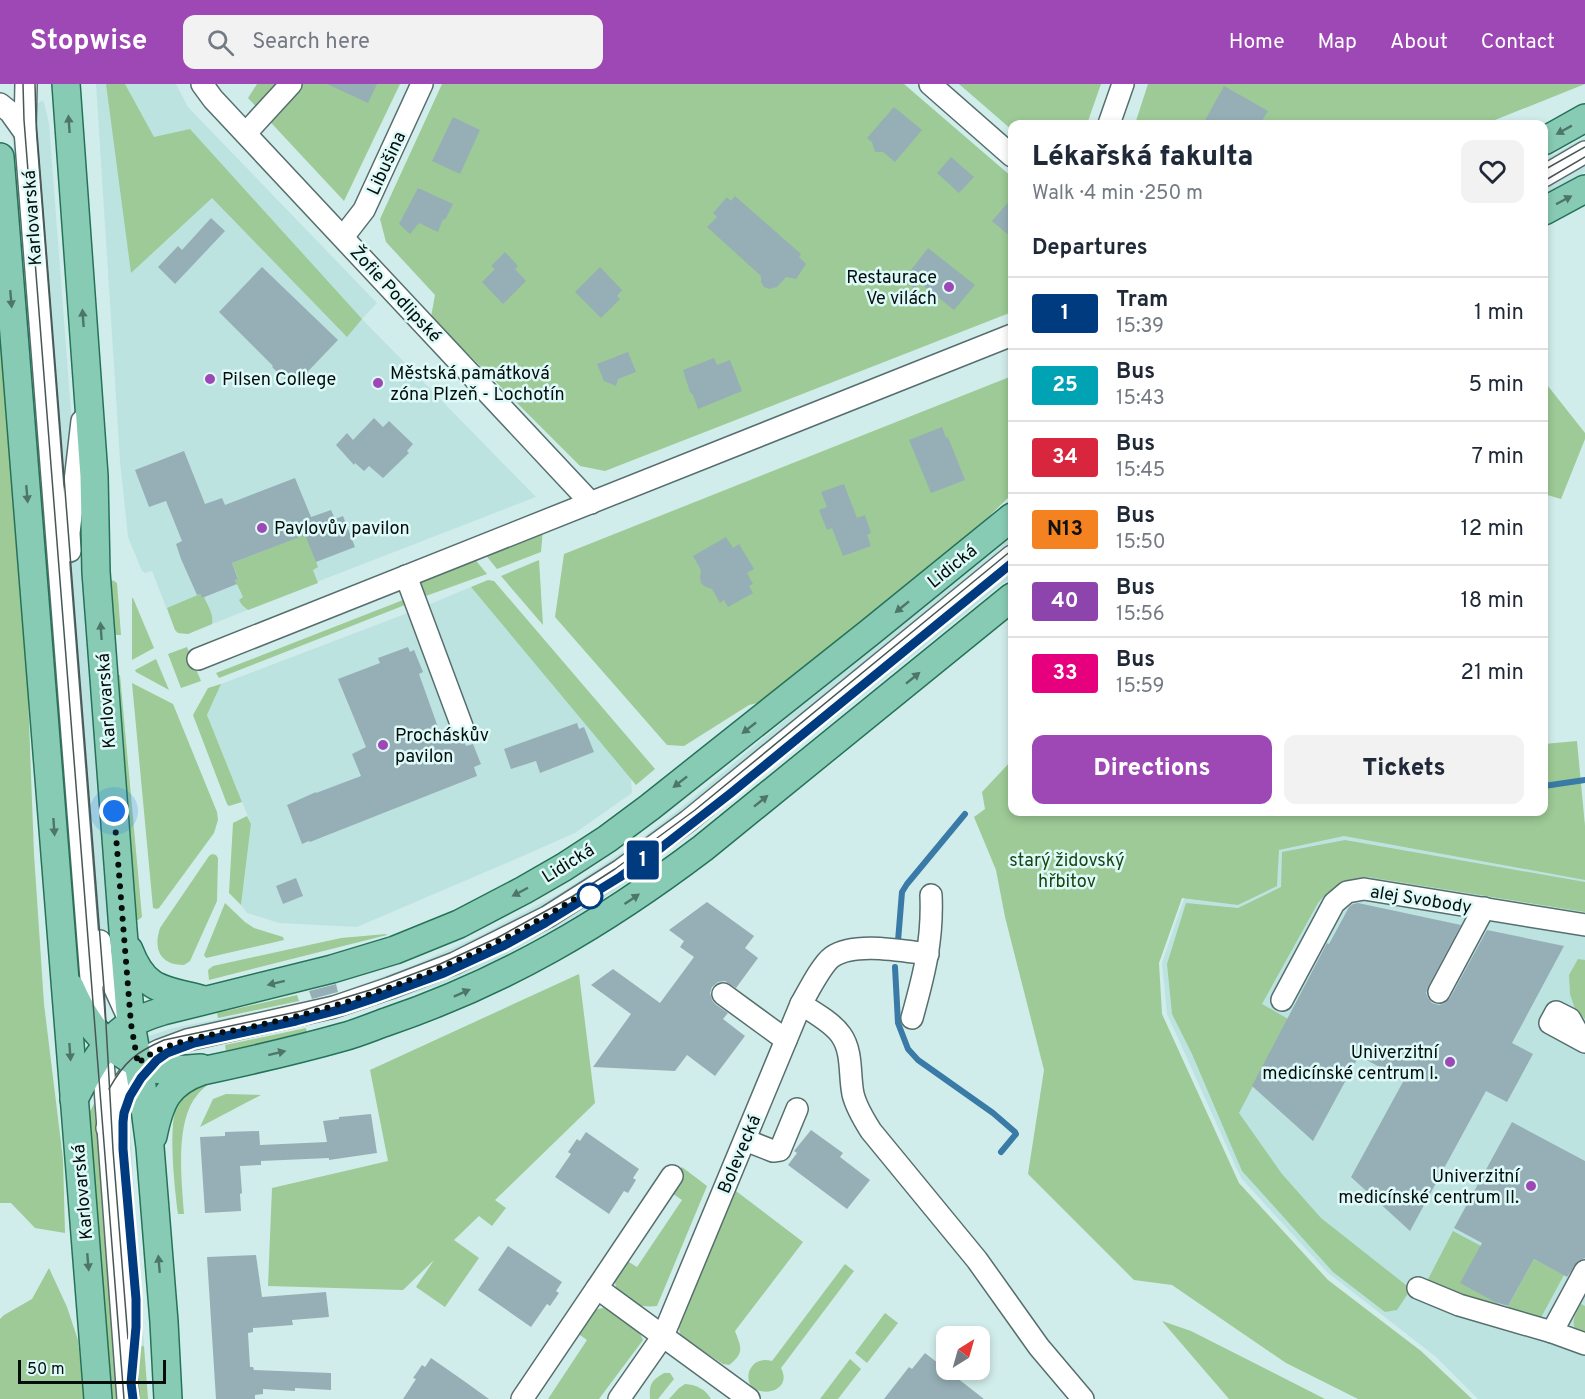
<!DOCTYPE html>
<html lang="en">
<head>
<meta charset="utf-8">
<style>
	:root { --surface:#fff; --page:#f2f2f3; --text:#1f2937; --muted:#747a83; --line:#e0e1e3; --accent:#9e48b5 }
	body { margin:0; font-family:Overpass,sans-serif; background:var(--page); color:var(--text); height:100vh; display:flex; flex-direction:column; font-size:22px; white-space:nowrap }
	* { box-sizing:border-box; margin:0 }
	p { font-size:20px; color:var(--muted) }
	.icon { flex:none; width:33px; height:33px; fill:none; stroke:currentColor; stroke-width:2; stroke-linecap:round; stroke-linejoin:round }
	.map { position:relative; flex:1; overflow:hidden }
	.details { position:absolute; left:1008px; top:36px; width:540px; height:696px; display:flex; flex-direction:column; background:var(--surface); border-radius:12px; box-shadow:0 3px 9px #0003 }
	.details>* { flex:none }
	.badge { padding:0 12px; border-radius:4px; font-size:21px; line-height:39px }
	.needle { width:39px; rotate:37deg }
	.buttons { position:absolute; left:936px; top:1242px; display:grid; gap:12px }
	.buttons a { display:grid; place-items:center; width:54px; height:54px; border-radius:12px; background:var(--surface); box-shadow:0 3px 9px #0003; font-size:30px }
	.scale { position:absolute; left:18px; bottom:15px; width:148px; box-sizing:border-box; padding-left:6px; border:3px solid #050e0d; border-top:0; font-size:16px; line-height:21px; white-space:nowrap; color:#050e0d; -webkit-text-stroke:4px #defaf8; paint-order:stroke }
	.you { position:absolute; width:30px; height:30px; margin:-15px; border:4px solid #fff; border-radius:50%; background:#1a73e8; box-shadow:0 0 0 9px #1a73e833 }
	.map>.badge { position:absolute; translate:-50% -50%; box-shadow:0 0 0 3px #fff }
	h2 { padding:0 24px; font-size:22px; line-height:54px }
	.round { display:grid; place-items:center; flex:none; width:63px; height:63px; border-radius:12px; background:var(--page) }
	.head { display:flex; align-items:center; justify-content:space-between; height:102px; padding:0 24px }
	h1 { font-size:28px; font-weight:800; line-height:45px }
	.button { display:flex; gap:12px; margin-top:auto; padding:12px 24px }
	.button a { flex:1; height:69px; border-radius:12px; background:var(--accent); color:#fff; font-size:24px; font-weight:800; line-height:69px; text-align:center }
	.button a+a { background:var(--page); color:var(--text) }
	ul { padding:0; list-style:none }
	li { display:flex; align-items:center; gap:18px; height:72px; padding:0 24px; border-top:2px solid var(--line) }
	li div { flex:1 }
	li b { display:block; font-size:22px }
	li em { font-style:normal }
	li .badge { min-width:66px; font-weight:700; text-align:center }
	header { display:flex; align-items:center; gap:36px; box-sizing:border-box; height:84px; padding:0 30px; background:var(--accent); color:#fff }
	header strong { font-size:28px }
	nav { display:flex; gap:33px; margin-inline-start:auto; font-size:21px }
	.search { width:420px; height:54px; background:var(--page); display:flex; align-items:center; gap:15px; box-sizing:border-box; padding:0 21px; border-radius:12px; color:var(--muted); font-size:22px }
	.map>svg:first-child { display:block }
	.built { fill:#bde3e1 }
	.green { fill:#9dca96 }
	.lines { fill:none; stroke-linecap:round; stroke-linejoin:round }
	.stream { stroke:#3a7aa7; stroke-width:6 }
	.building { fill:#96afb6 }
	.minor-casing { stroke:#566f6e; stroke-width:24 }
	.major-casing { stroke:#267259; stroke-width:30 }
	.minor { stroke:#fff; stroke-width:21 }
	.major { stroke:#88cbb4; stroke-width:27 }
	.tram { stroke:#485756; stroke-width:1.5 }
	.oneway { fill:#4d7669 }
	.line-casing { stroke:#fff; stroke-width:14 }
	.line { stroke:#003b80; stroke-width:9 }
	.walk { stroke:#050e0d; stroke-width:6; stroke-dasharray:0 10.8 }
	.poi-dot { fill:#9e48b5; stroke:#defaf8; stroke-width:2 }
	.stop-dot { fill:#fff; stroke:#003b80; stroke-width:3 }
	.labels { text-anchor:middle; stroke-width:5; stroke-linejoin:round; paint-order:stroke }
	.street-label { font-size:18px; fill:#050e0d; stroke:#defaf8 }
	.poi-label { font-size:18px; fill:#050e0d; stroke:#defaf8; text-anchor:start }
	.park-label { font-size:18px; fill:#184411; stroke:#defaf8 }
</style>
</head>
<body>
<header>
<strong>Stopwise</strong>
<div class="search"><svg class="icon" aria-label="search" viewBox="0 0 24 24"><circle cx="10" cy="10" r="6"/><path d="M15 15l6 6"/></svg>Search here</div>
<nav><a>Home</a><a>Map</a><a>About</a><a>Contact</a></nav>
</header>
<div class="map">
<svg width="1585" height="1315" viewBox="0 0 1585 1315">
	<rect width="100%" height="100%" fill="#d1edeb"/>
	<g class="built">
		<path d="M96 0H176L188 23 377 219 362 235 536 413 322 496 188 550 178 549 175 546 152 487 145 489 142 487 128 453 120 377Z"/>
		<path d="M42 16 44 18 49 39 72 341 82 419 116 881 108 906 88 908 58 528H48L10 20 39 19Z"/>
		<path d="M1585 53V88L1544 110V76Z"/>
		<path d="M1012 453V492L660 774 622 802 581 829 494 877 437 902 318 939 188 968 169 975 147 978 146 953 173 944 311 917 338 909 414 881 481 851 562 808 637 758 688 718 798 625Z"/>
		<path d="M471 503 631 695 632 709 575 749 509 778 357 843 279 839 247 829 241 821 251 740 207 631 221 600 418 525Z"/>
		<path d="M1359 736 1585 738V1315H1478L1436 1273 1327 1188 1241 1094 1167 930 1162 879 1184 815 1207 783Z"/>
		<path d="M98 1019 129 1026 144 1262 137 1263 134 1294Z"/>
	</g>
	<g class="green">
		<path d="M106 0H125L154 53 190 45 362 235 347 253 212 114 131 189Z"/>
		<path d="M257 0H400L344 117 248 14Z"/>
		<path d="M442 0H904L1012 93V228L605 387 580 382 431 233 435 211 386 158 380 135Z"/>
		<path d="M959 0H1101L1087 40H1012V46Z"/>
		<path d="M1148 0H1585L1485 40H1135Z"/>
		<path d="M0 245 2 250 27 585 34 770 44 920 63 1075 65 1149 35 1144 11 1119H0Z"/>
		<path d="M1012 292V410L941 479 770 616 749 621 684 662 667 661 555 533 564 470Z"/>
		<path d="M1544 297 1585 349V355L1561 415 1544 410Z"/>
		<path d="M543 445 541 468 497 485 484 469Z"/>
		<path d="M306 450 318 483 313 486 318 499 248 526 242 521 239 516 243 513 235 496 238 494 232 479Z"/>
		<path d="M473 473 487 490 423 513 419 501 420 496Z"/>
		<path d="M539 476 543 541 501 492Z"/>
		<path d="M108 495 114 497 117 499 121 551H112Z"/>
		<path d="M488 496 494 497 655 685 636 701 471 503Z"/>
		<path d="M200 510 202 514 204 513C208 522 214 531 212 540L188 550 178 549 175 546 167 524Z"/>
		<path d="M132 514H133L154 564 132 576Z"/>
		<path d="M403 516 405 521 219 594 216 589Z"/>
		<path d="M187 563 201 597 181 604 168 570Z"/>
		<path d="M156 575 169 606 136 588 135 586Z"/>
		<path d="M115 591H120L142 833 138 836H135Z"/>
		<path d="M132 599 173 620 217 728 218 736 214 749 159 824 157 825 153 824Z"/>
		<path d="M221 600 207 631 242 718 229 722 227 720 193 631 208 604Z"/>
		<path d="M1577 657 1585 742V796L1344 752 1279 766 1277 802 1238 821 1182 814 1159 879 1162 930 1239 1099 1328 1196 1421 1267 1472 1315H1358L1286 1279 1172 1201 1134 1196 1028 1090 1044 986 1005 833 996 786 974 733 985 725 982 708 1012 676V728H1544V660Z"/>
		<path d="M247 732 251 740 241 821 229 809 233 739Z"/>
		<path d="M1345 756 1585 798V828L1368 793C1347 796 1331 802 1318 819L1262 920 1288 935 1239 1029 1282 1090 1321 1134 1411 1205 1397 1226 1385 1228 1333 1188 1242 1087 1192 970 1172 930 1167 880 1186 819 1238 824 1281 803 1282 768Z"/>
		<path d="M212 770 216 771 218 774 217 817 190 877 184 881C160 881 153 865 160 844L209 772Z"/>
		<path d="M225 819 245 838 254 844 283 853 284 856 206 874 204 871Z"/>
		<path d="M386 850 387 851 209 896 208 886 213 882 341 854Z"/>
		<path d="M1578 875 1585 876V935L1575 925 1570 910 1569 891Z"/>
		<path d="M579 890 595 1019 495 1116 506 1124 492 1142 479 1132 454 1156 479 1174 445 1223 416 1203 434 1176 403 1206 268 1202 272 1104 388 1077 370 986Z"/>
		<path d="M297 911 299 917 218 934 217 929Z"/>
		<path d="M306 944 307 949 226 967 225 961Z"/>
		<path d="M209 1000C205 1003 201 1006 198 1010 174 1037 182 1097 184 1130H178C175 1107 167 1038 178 1019 184 1008 197 1001 209 1000Z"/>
		<path d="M226 1010 261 1011 200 1043 213 1015Z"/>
		<path d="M98 1019 120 1315H109L87 1033 94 1020Z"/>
		<path d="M682 1083 707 1102 657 1222C642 1224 625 1220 617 1206 615 1202 615 1196 614 1191L624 1175 637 1183 682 1116 669 1107Z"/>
		<path d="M732 1104 803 1158 735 1247C741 1263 745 1269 729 1281L723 1280 680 1252 679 1242Z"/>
		<path d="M1453 1147 1481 1162 1461 1199 1507 1224 1534 1175 1564 1191 1538 1239 1426 1199Z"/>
		<path d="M845 1180 854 1187 781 1284C794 1309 755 1315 749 1298 748 1294 748 1287 751 1284 755 1276 764 1275 772 1277Z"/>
		<path d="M49 1184 67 1223 78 1256 84 1315H0V1235L4 1231 32 1215Z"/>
		<path d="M1581 1220 1585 1222V1255C1569 1242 1572 1236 1581 1220Z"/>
		<path d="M603 1224C616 1226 639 1243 643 1256L599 1315H548L587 1256 577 1249 594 1226Z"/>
		<path d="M885 1229 898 1239 867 1279 855 1269Z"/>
		<path d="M1162 1237 1191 1247 1325 1315H1229Z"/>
		<path d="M144 1262 148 1315H136L134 1294 137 1263Z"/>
		<path d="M850 1275 861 1285 838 1315H820Z"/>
		<path d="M664 1289H670L674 1295 658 1315H650C649 1300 651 1297 664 1289Z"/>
		<path d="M685 1300C697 1301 705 1305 711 1315H669L679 1304Z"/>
	</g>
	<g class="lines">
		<g class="stream">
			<path d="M1544 702 1585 696"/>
			<path d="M898 857 902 808 907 800 965 730"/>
			<path d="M895 883 898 939 908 965 918 976 993 1029 1015 1048 1016 1050 1001 1068"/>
		</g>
	</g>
	<g class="building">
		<path d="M327 0H377L368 19Z"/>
		<path d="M1224 2 1268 27 1260 40H1203Z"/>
		<path d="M894 23 922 46 895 78 883 68H875L872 58 867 54Z"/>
		<path d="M453 33 480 46 460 90 432 77Z"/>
		<path d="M951 73 974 93 959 109 937 89Z"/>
		<path d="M418 104 453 120 445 136 443 135 438 148 419 139 410 150 399 140Z"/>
		<path d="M735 112 801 170 799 173 806 180 796 195 786 193 777 203 769 205 764 203 761 198V192L707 143 717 133 713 129 727 113 731 117Z"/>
		<path d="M1012 114V154L992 137Z"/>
		<path d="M211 134 225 147 175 200 158 183 178 162 182 166Z"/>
		<path d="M928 164 975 201 954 226 920 199 915 205 904 195Z"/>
		<path d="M505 168 518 182 515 185 526 197 503 220 482 198 495 185 491 182Z"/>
		<path d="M262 183 338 256 293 303 272 283 273 282 219 228Z"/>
		<path d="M600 183 622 206 617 212 620 215 601 234 575 208Z"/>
		<path d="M628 268 636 288 618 295 616 302 604 297 597 280Z"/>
		<path d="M714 274 717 281 730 276 742 307 698 325 693 311 690 308 683 286Z"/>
		<path d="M374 334 383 343 389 337 413 360 407 367 409 369 383 394 369 382 364 387 355 379 354 381 336 361 347 349 353 356Z"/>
		<path d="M942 343 946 354 948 353 965 396 931 409 909 356Z"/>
		<path d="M184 367 205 420 222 414 225 421 295 394 311 433 331 426 335 435 343 432 355 463 316 478 305 451 232 479 238 495 235 496 237 500 202 514 200 510 197 511 181 475 176 460 182 457 166 417 149 423 135 386Z"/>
		<path d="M844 400 857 434 865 431 871 449 867 451 871 462 843 472 832 444 827 446 819 426 827 423 821 408Z"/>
		<path d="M726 453 733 464 739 460 754 485 747 489 753 500 749 502 753 509 728 523 724 516 720 519 712 505 704 502 701 499 700 494 701 486 693 472Z"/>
		<path d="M408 563 410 568 414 566 423 588 419 590 444 660 456 655 464 657 466 662 473 660 481 680 474 683 477 692 310 758 309 757 302 760 287 721 316 708V709L361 692 352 670 366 663 338 595 380 579 378 574Z"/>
		<path d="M577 639 579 645 584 643 594 668 540 689 536 677 511 685 504 665Z"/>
		<path d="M296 794 303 812 283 820 276 802Z"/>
		<path d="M707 818 754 852 745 864 758 874 736 904 725 897 718 898 712 903 710 909 712 916 715 920 728 929 723 935 745 952 715 992 687 971 675 987 593 983 631 930 591 901 613 885 660 919 694 873 680 863 684 857 669 846Z"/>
		<path d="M1358 819 1461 841 1428 903 1426 909 1428 914 1432 919 1439 921 1445 919 1450 914 1487 846 1564 862 1512 959 1533 970 1507 1018 1486 1007 1410 1147 1351 1093 1404 996 1359 972 1313 1057 1252 1002 1327 859 1329 860 1349 823 1353 820Z"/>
		<path d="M336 900 338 908 312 915 309 907Z"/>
		<path d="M371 1030 377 1069 329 1076V1074L261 1077V1081L240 1082 242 1109 240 1110 241 1127 205 1129 200 1053 225 1052V1048L259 1047 260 1061 327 1058 323 1037 339 1035V1033Z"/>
		<path d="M1512 1038 1585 1077V1174L1578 1177 1567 1193 1534 1175 1508 1222 1495 1218 1460 1199 1482 1159 1454 1144Z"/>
		<path d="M811 1046 843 1069 840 1073 870 1096 847 1125 788 1081 797 1069 794 1067Z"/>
		<path d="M586 1048 639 1085 633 1094 636 1096 628 1109 624 1107 609 1130 555 1093 571 1070 568 1068 577 1055 580 1057Z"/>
		<path d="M508 1162 562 1198 556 1207 559 1209 550 1222 547 1220 531 1243 478 1206Z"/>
		<path d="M256 1171 262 1213 326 1208 329 1233 292 1236 293 1241 253 1244V1248L248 1249 250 1283H253L254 1286 331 1289V1306L295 1304V1307L263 1305V1310L255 1311V1315H216L207 1173Z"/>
		<path d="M925 1269 984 1315H884L909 1283 912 1285Z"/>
		<path d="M431 1274 464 1297 489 1315H403L416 1295 413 1294 422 1281 425 1283Z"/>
	</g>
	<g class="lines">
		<defs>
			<g id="minor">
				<path d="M26 0 25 46 95 946"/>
				<path d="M202 0 213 15 591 419"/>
				<path d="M930 0 1012 72"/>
				<path d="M0 20 10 28 25 49"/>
				<path d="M1109 40 1123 0"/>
				<path d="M246 49 291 0"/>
				<path d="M1544 92 1585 68"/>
				<path d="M343 153 364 126 422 0"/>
				<path d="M70 467 69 449 82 337"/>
				<path d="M406 492 463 645"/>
				<path d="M198 575 1012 251"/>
				<path d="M100 857 102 876 126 929"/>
				<path d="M1439 908 1484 824"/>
				<path d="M723 910 786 956"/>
				<path d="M1282 916 1334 819 1347 808 1364 805 1585 841"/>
				<path d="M801 920C814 929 832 938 841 951 853 968 849 991 853 1010 856 1023 864 1036 871 1047L977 1176 1039 1263 1083 1315"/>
				<path d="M912 934C924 891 933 856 931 811"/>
				<path d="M1581 955 1570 935 1556 928 1550 939 1585 958"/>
				<path d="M102 963 128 1315"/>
				<path d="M107 1044 115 1017 123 1000 142 975 160 966 187 956 334 923 390 904 455 879 547 833 621 786 688 737 1012 472"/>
				<path d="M745 1056 773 1067 780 1066 797 1025"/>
				<path d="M672 1092 597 1204 749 1315"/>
				<path d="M1585 1187 1552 1248 1585 1260"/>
				<path d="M1418 1204 1459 1221 1552 1248"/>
				<path d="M522 1315 597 1204"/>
				<path d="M619 1315 663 1252 801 920C808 908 822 880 832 873 854 857 903 867 928 870"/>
			</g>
			<g id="major">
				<path d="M66 0 94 392 96 488 123 846 131 940 142 1002 150 1063 164 1238 168 1315"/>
				<path d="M1544 57 1585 34"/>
				<path d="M0 73C33 487 66 901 98 1315"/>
				<path d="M1544 127 1585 105"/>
				<path d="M129 866C145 908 164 905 204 916"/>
				<path d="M70 903C84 935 98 956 128 974 136 979 145 983 154 985 169 987 185 985 201 984"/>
				<path d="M74 1015C89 987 104 956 132 939 142 934 153 930 163 927L332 885 395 866 459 840 524 806 564 783 607 755 650 723 869 549 1012 433"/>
				<path d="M153 1052C160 1018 167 999 202 987 249 977 297 966 343 953 358 949 372 943 386 938 504 898 604 839 703 764L1012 513"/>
			</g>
		</defs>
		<use href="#minor" class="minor-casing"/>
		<use href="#major" class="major-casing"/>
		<use href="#minor" class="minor"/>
		<use href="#major" class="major"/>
		<g class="tram">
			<path d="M23 0 24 36 124 1315"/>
			<path d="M35 0 36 36 104 904 113 1066 128 1255"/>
			<path d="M1544 86 1585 63"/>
			<path d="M1544 97 1585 73"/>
			<path d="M109 1005C124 978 136 968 164 956L301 927 370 906 440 880 497 854 573 812 615 785 695 726 1012 466"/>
			<path d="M131 1291 133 1315"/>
			<path d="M131 1299 136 1243V1215L123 1065V1038L124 1029 130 1012 141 994 157 976 167 969 194 959 226 953 296 937 342 925 375 914 445 889 503 862 545 839 619 793 662 763 731 709 1012 479"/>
		</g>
	</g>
	<defs><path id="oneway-solid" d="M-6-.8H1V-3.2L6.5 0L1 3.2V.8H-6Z" transform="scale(1.5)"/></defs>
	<g class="oneway">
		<use href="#oneway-solid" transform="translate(69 40) rotate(-94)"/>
		<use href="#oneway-solid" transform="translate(1564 46) rotate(151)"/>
		<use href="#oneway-solid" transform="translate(1564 116) rotate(-28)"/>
		<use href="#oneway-solid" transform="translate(11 215) rotate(85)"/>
		<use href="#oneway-solid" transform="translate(83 234) rotate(-94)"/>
		<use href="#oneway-solid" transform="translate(27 410) rotate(85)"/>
		<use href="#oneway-solid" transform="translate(902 523) rotate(141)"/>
		<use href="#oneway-solid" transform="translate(101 547) rotate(-94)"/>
		<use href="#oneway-solid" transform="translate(913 594) rotate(-39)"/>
		<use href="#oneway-solid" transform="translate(749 644) rotate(142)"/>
		<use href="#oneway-solid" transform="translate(680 698) rotate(142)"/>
		<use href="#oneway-solid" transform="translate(761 717) rotate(-39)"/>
		<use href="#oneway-solid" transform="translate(54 743) rotate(86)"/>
		<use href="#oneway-solid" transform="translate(520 808) rotate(152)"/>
		<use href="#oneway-solid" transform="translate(632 815) rotate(-34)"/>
		<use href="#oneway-solid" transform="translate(276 899) rotate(166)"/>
		<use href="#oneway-solid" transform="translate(462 909) rotate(-24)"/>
		<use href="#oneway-solid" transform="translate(70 968) rotate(86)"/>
		<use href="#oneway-solid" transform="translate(277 969) rotate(-14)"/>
		<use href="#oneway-solid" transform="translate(88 1178) rotate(85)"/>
		<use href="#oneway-solid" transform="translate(159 1180) rotate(-95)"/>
	</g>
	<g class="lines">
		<defs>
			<path id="line" d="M133 1315 131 1299 136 1243V1215L123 1065V1038L124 1029 130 1012 141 994 157 976 167 969 194 959 296 937 342 925 375 914 444 889 503 862 545 839 620 793 662 763 731 709 1012 479"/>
		</defs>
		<use href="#line" class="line-casing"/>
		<use href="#line" class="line"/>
		<path class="walk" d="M114 727 131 940 138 980C156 959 214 950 241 945 362 920 479 876 584 809L590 812"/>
	</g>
	<g class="poi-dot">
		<circle cx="949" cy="203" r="6"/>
		<circle cx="210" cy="295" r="6"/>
		<circle cx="378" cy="299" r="6"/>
		<circle cx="262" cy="444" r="6"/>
		<circle cx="383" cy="661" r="6"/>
		<circle cx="1450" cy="978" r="6"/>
		<circle cx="1531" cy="1102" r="6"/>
	</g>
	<circle class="stop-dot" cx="590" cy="812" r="12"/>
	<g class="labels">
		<g class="street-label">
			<text transform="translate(386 79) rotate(-65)" y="6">Libušina</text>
			<text transform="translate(32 134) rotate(-94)" y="6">Karlovarská</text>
			<text transform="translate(396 210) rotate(47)" y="6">Žofie Podlipské</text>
			<text transform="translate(952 482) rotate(-39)" y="6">Lidická</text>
			<text transform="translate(106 617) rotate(-94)" y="6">Karlovarská</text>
			<text transform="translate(568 779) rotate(-32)" y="6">Lidická</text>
			<text transform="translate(1421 815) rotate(9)" y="6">alej Svobody</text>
			<text transform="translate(739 1070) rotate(-67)" y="6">Bolevecká</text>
			<text transform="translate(82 1108) rotate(-95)" y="6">Karlovarská</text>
		</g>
		<g class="poi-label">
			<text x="937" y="199" text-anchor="end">Restaurace<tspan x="937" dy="21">Ve vilách</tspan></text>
			<text x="390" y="295">Městská památková<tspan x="390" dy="21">zóna Plzeň - Lochotín</tspan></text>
			<text x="222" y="301">Pilsen College</text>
			<text x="274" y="450">Pavlovův pavilon</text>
			<text x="395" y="657">Procháskův<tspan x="395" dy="21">pavilon</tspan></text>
			<text x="1438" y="974" text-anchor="end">Univerzitní<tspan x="1438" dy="21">medicínské centrum I.</tspan></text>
			<text x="1519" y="1098" text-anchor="end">Univerzitní<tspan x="1519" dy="21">medicínské centrum II.</tspan></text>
		</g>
		<g class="park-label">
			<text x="1067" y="782">starý židovský<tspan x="1067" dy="21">hřbitov</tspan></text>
		</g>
	</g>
</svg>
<div class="buttons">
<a><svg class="needle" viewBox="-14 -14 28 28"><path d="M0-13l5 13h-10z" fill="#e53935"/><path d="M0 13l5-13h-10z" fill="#747a83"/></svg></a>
</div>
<div class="scale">50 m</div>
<div class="you" style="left:114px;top:727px"></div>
<b class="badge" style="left:643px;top:776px;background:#003b80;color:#fff">1</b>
<section class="details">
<div class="head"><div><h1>Lékařská fakulta</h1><p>Walk · 4 min · 250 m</p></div><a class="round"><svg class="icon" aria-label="heart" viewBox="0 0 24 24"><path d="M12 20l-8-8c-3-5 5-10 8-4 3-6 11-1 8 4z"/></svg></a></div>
<h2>Departures</h2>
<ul>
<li><span class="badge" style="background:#003b80;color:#fff">1</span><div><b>Tram</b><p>15:39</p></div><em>1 min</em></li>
<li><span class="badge" style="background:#00a3b4;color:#fff">25</span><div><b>Bus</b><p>15:43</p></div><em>5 min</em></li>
<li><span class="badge" style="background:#d7263d;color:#fff">34</span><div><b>Bus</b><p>15:45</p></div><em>7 min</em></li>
<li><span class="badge" style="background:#f58220;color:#111">N13</span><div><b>Bus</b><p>15:50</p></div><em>12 min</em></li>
<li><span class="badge" style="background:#8e44ad;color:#fff">40</span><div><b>Bus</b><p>15:56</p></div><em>18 min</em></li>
<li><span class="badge" style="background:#e6007e;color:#fff">33</span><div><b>Bus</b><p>15:59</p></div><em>21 min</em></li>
</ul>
<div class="button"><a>Directions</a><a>Tickets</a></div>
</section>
</div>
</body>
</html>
